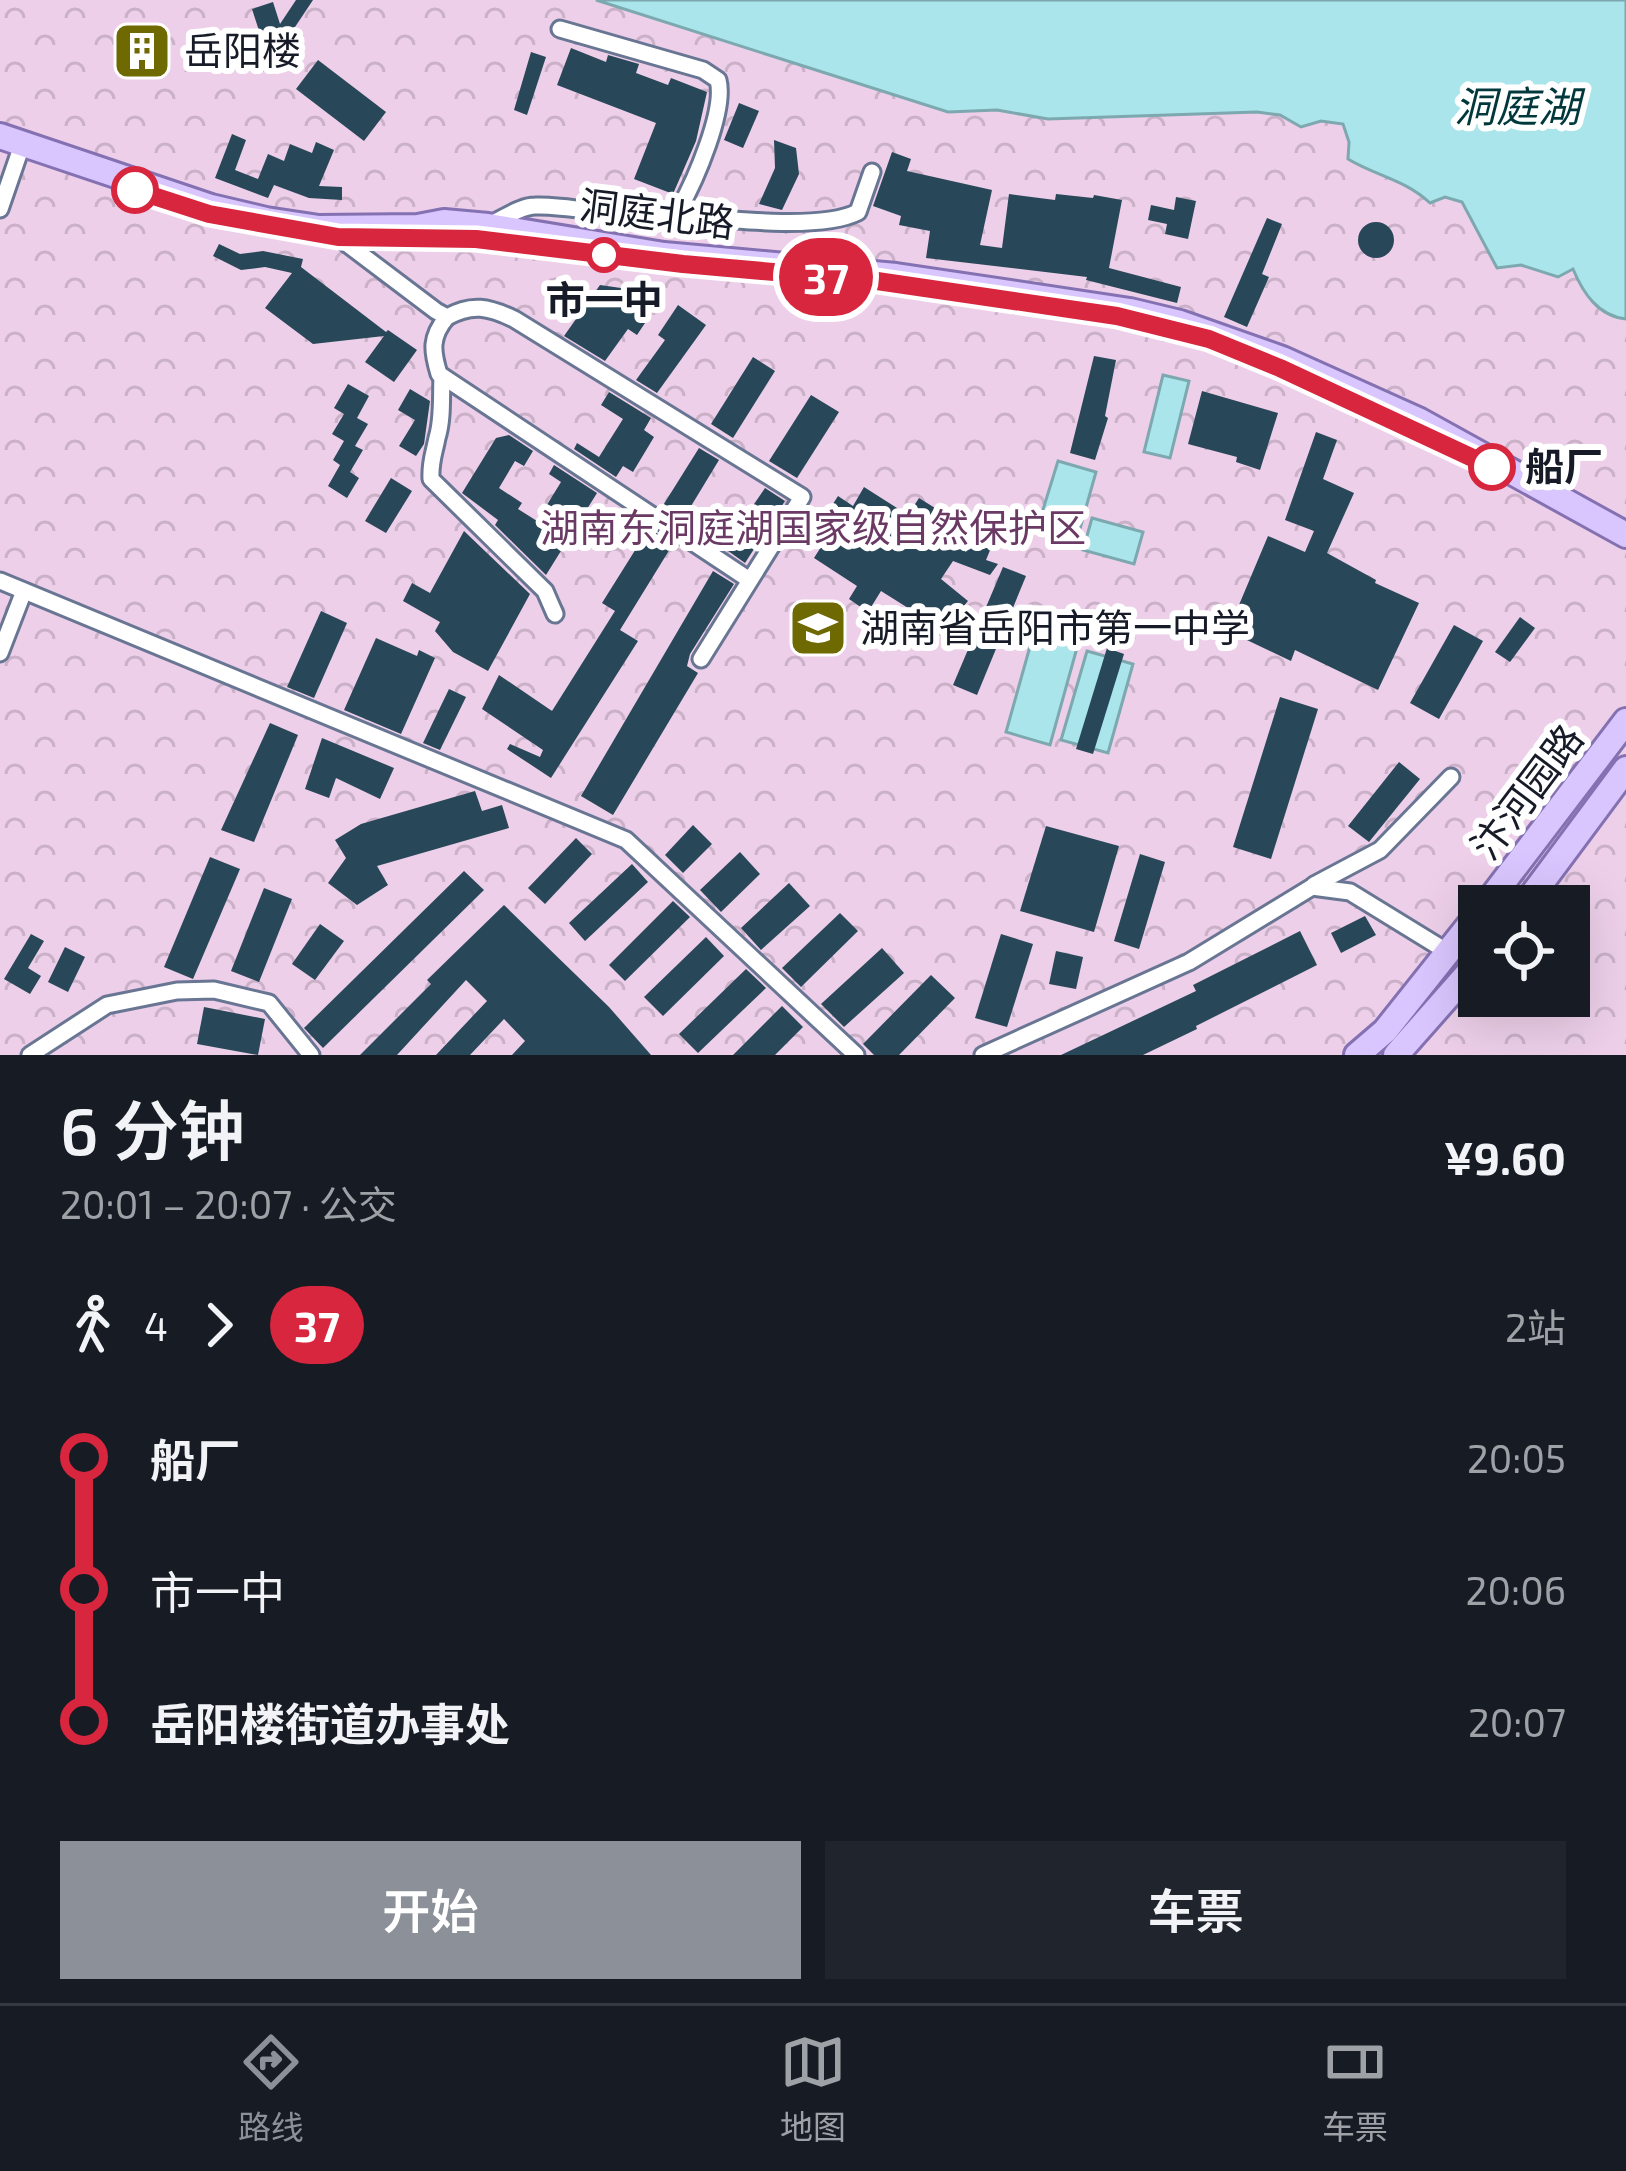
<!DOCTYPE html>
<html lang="zh">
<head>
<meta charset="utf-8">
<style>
	:root { --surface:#171b24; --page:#20242c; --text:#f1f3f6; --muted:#9ea1a6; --line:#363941; --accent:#8c9099 }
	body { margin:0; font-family:"Exo 2","Noto Sans SC",sans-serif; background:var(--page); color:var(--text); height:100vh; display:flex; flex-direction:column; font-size:45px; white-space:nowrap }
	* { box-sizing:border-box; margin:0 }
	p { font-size:39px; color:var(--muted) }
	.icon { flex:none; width:66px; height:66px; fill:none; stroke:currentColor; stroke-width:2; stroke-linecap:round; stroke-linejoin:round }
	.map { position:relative; height:1055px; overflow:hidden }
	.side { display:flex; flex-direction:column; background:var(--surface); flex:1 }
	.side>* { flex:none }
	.badge { padding:0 24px; border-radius:39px; font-size:42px; line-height:78px }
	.buttons { position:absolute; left:1458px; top:885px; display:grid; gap:24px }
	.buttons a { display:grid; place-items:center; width:132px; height:132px; border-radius:0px; background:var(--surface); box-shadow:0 12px 48px #0002; font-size:60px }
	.map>.badge { position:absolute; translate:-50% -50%; box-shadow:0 0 0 6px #fff }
	.legs { display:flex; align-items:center; gap:18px; height:132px; padding:0 60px; font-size:39px }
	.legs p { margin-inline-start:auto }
	.head { display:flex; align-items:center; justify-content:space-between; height:204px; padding:0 60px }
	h1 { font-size:66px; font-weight:600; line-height:90px }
	.button { display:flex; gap:24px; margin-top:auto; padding:24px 60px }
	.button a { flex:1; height:138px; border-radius:0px; background:var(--accent); color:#fff; font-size:48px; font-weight:600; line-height:138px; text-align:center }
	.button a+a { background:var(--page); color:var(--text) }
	ul { padding:0 60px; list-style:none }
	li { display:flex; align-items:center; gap:42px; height:132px; font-size:45px }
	li i { display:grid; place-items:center; width:18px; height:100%; margin:0 15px; background:currentColor }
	li i::after { content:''; width:30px; height:30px; margin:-15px; border:9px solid; border-radius:50%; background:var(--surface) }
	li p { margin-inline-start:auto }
	li:first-child i { background:linear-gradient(#0000 50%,currentColor 0) }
	li:last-child i { background:linear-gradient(currentColor 50%,#0000 0) }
	.tabs { display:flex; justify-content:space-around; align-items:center; height:168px; border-top:3px solid var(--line); background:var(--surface); font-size:33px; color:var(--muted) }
	.tabs a { display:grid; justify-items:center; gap:6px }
	.tabs .selected { color:var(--accent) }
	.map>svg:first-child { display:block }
	.park { fill:url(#park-crowns); fill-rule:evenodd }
	.water { fill:#a9e5ea; stroke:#7da8b0; stroke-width:3 }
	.building { fill:#284758 }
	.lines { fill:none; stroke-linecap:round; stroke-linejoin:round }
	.street-casing { stroke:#697693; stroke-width:21 }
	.primary-casing { stroke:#8471b2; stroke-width:30 }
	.street { stroke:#fff; stroke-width:15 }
	.primary { stroke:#d9c6fe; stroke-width:24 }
	.line-1-casing { stroke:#fff; stroke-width:27 }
	.line-1 { stroke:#d7263d; stroke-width:18 }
	.stop-1-dot { fill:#fff; stroke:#d7263d; stroke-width:6 }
	.labels { text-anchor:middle; stroke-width:12; stroke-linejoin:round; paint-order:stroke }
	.poi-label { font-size:39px; fill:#161b27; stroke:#fff; text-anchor:start }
	.street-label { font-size:39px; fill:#161b27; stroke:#fff }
	.stop-label { font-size:39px; font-weight:bold; fill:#161b27; stroke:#fff }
	.park-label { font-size:39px; fill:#6a3a65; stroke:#fff }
	.water-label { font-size:42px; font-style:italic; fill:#00383c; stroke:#fff }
</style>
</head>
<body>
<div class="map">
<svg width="1626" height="1055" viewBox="0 0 1626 1055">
	<defs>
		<pattern id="park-crowns" width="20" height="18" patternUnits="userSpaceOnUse" patternTransform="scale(3)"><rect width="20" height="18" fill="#edcfe9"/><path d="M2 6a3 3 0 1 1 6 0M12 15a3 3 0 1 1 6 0" fill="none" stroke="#cab1c8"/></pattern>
	</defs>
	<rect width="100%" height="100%" fill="#f3f6fc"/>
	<path class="park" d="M0 0H1626V1055H0ZM1479 906H1569V996H1479Z"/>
	<g class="water">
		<path d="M596 0H1626V319C1598 316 1583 293 1573 269L1558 277 1521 265 1497 268 1462 202 1445 197 1430 203C1404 179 1376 176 1348 159L1349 142 1343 124 1321 121 1301 127 1280 115 1257 112 1048 119 997 110 948 112Z"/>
		<path d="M1163 375 1189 381 1170 458 1144 452Z"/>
		<path d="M1058 461 1096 472 1076 543 1037 529Z"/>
		<path d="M1092 518 1143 532 1134 564 1083 550Z"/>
		<path d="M1036 625 1080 637 1050 745 1006 732Z"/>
		<path d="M1087 651 1133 664 1108 753 1061 740Z"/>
	</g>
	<g class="building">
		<path d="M296 0H313L291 33 262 40 252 9 273 2 280 24Z"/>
		<path d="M128 27 169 41 157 76 115 61Z"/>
		<path d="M571 48 606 62 608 55 639 64 636 73 668 85 671 78 707 92 696 141 673 194 634 179 656 123 557 85Z"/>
		<path d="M531 52 546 57 527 115 514 110Z"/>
		<path d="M318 60 386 112 364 141 296 89Z"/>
		<path d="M739 103 759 111 743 148 724 140Z"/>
		<path d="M232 134 246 140 235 170 258 179 268 154 284 161 290 144 312 153 316 142 334 150 319 186 342 187V200L309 198 274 185 268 198 215 178Z"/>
		<path d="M774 140 796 148 799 174 782 210 759 204 775 168Z"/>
		<path d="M892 152 911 159 907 171 992 190 980 245 1002 248 1009 194 1055 200 1056 194 1093 198 1094 195 1122 200 1109 268 1181 287 1177 303 1086 280 1087 277 926 258 930 231 899 225 901 216 873 206Z"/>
		<path d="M1176 197 1196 201 1188 239 1165 234 1167 224 1148 220 1151 205 1174 210Z"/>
		<path d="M1267 218 1282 224 1262 274 1269 277 1247 327 1224 317Z"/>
		<circle cx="1376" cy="240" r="18"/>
		<path d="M219 244 240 254 263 251 303 259 301 267 386 332 388 330 417 350 394 382 365 362 384 336 313 344 265 308 292 273 265 267 241 270 213 256Z"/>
		<path d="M600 285 642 291 632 304 649 317 637 335 628 329 605 361 564 336Z"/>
		<path d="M678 305 706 325 657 393 636 380 665 340 658 335Z"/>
		<path d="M1094 356 1116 360 1105 416 1108 418 1095 460 1070 453Z"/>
		<path d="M753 357 775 371 733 438 711 424Z"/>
		<path d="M348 384 369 396 357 418 368 424 355 446 363 450 350 472 359 478 347 498 328 486 340 465 333 460 344 441 332 434 344 414 334 408Z"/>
		<path d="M410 389 430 401 424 444 416 456 399 446 415 420 398 410Z"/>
		<path d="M1202 391 1278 413 1260 470 1236 462 1237 457 1188 444Z"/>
		<path d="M609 392 651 418 644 430 654 437 633 472 623 466 616 477 574 449 577 443 599 457 623 419 601 405Z"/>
		<path d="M811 395 839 412 797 478 769 461Z"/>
		<path d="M1316 432 1337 440 1323 479 1354 493 1327 553 1376 580 1375 583 1419 603 1378 690 1295 650 1291 661 1228 631 1268 536 1305 552 1314 531 1285 520Z"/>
		<path d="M509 435 533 451 524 466 515 461 499 488 522 503 518 509 537 521 561 482 549 474 554 465 597 493 546 575 495 525 498 520 462 493 496 438Z"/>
		<path d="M699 448 719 460 682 521 662 507Z"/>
		<path d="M391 478 412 491 386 533 365 521Z"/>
		<path d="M864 487 908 515 919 498 935 508 924 525 966 552 972 536 993 543 986 560 998 564 990 575 953 561 941 579 968 601 937 638 919 624 924 618 881 591 868 612 849 599 857 586 814 558 826 539 815 532 838 496 853 506Z"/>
		<path d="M765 488 785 501 745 563 724 548Z"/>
		<path d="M649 528 673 544 620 630 638 641 551 778 507 749 510 744 540 757 543 750 482 709 499 675 552 711 615 611 602 603Z"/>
		<path d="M464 531 530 594 488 671 453 652 435 631 440 622 403 601 412 583 430 593Z"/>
		<path d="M1003 567 1026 576 977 695 953 685Z"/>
		<path d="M713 571 734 584 690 654 687 666 698 673 613 815 581 796Z"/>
		<path d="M321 611 347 623 314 698 287 687Z"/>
		<path d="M1520 617 1535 628 1510 662 1495 652Z"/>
		<path d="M1454 625 1483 641 1439 719 1410 703Z"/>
		<path d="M376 638 417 656 419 650 435 658 401 734 344 710Z"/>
		<path d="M1107 648 1124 654 1093 754 1076 749Z"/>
		<path d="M449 689 466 697 440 750 423 743Z"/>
		<path d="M1280 697 1318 709 1271 859 1233 847Z"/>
		<path d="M270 723 298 735 254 842 221 830Z"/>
		<path d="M322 738 394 768 380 799 336 778 329 798 305 789Z"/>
		<path d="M1399 762 1420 779 1369 842 1348 826Z"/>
		<path d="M475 791 482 811 502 805 509 828 377 866 388 885 357 905 328 883 346 858 335 840 361 824Z"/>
		<path d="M693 825 712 844 683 873 665 855Z"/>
		<path d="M1046 826 1119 846 1094 932 1020 911Z"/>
		<path d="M576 838 592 854 545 904 528 888Z"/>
		<path d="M740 852 760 874 721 912 700 890Z"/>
		<path d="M1140 854 1165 862 1139 949 1114 941Z"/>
		<path d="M210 857 240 869 193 979 164 967Z"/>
		<path d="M632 864 648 882 585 941 569 923Z"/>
		<path d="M464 871 484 890 323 1048 304 1028Z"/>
		<path d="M789 883 810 906 761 950 741 928Z"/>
		<path d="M264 888 292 899 259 982 231 971Z"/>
		<path d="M673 901 690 917 625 981 609 965Z"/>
		<path d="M504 905 609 1007 651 1055H512L525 1041 504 1019 470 1055H436L487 1001 466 980 397 1055H360L431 984 427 980Z"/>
		<path d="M840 913 858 931 801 987 782 968Z"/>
		<path d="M1365 916 1376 935 1341 953 1331 933Z"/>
		<path d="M320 924 344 941 315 980 292 964Z"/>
		<path d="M1300 931 1317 965 1196 1026 1197 1029 1143 1055H1061L1196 991 1193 985Z"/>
		<path d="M31 934 44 941 28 968 41 976 30 994 4 979Z"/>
		<path d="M1001 934 1033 944 1007 1027 975 1018Z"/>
		<path d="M706 937 724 956 663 1016 644 997Z"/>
		<path d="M65 947 85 957 68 992 48 982Z"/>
		<path d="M882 948 904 973 844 1027 821 1004Z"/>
		<path d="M1056 951 1083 957 1076 989 1049 984Z"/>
		<path d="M746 969 766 988 698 1053 679 1034Z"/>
		<path d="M931 975 955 998 899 1055H874L863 1044Z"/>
		<path d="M782 1006 803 1027 775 1055H733Z"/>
		<path d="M204 1007 265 1019 258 1055 197 1044Z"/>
	</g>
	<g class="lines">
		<defs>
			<g id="street">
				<path d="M0 209 20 151"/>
				<path d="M669 214C716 218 819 232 858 212L872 172"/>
				<path d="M491 224C504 218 521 206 535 206 579 204 639 226 679 209 695 181 726 110 718 80L703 70 560 29"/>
				<path d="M338 237 436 311 447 317C472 303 489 307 514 319L802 497 701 659"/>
				<path d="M447 317C430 337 432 351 439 374L748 579"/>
				<path d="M442 376C441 397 443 419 437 438 434 454 430 462 431 479L545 591 555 614"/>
				<path d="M0 581 626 840 856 1055"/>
				<path d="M0 653 24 591"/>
				<path d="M1314 885 1380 850 1451 777"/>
				<path d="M30 1055 107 1005 177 991 214 990 269 1003 311 1055"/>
				<path d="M983 1055 1189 962 1312 887 1350 892 1446 951"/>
			</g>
			<g id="primary">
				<path d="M0 136 211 207 266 220 319 228 418 227 444 222 488 226 664 255 896 276 1130 311 1180 323 1282 359 1420 421 1626 535"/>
				<path d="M1485 906 1626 721"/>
				<path d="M1524 906 1626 769"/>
				<path d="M1357 1055 1385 1031 1479 913"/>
				<path d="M1396 1055 1479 961"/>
			</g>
		</defs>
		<use href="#street" class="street-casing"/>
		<use href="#primary" class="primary-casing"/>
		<use href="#street" class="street"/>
		<use href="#primary" class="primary"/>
	</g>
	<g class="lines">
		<defs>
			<path id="line-1" d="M135 190 209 214 338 237 476 239 683 264 877 281 1117 316 1209 339 1280 368 1492 467"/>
		</defs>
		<use href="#line-1" class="line-1-casing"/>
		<use href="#line-1" class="line-1"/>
	</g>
	<defs>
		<symbol id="building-square" viewBox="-11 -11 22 22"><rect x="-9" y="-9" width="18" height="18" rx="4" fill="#6f6902" stroke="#fff"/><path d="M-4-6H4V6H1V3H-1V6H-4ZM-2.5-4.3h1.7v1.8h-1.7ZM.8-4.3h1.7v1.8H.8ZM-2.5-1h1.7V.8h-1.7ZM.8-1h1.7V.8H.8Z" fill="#fff"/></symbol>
		<symbol id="school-square" viewBox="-11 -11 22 22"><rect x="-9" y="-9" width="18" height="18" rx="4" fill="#6f6902" stroke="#fff"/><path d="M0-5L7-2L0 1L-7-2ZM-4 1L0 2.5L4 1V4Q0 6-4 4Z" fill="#fff"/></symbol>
	</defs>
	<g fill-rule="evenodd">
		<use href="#building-square" x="109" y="18" width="66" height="66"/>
		<use href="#school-square" x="785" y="595" width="66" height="66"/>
	</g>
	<g class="stop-1-dot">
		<circle cx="135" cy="190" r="21"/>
		<circle cx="604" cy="255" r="15"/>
		<circle cx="1492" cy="467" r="21"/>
	</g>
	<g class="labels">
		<g class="poi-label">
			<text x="184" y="65">岳阳楼</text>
			<text x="860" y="642">湖南省岳阳市第一中学</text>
		</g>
		<g class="street-label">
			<text transform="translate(657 214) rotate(7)" y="14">洞庭北路</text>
			<text transform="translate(1527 792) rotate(-53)" y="14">汴河园路</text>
		</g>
		<g class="stop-label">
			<text x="604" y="314">市一中</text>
			<text x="1525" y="481" text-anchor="start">船厂</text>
		</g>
		<g class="park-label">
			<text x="813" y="542">湖南东洞庭湖国家级自然保护区</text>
		</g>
		<g class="water-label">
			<text x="1517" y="122">洞庭湖</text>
		</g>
	</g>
</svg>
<div class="buttons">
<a><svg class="icon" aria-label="locate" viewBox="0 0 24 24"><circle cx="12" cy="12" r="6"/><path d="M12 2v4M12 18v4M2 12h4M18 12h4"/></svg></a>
</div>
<b class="badge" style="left:826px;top:277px;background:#d7263d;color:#fff">37</b>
</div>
<section class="side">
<div class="head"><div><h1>6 分钟</h1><p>20:01 – 20:07 · 公交</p></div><b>¥9.60</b></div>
<div class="legs"><svg class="icon" aria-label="walk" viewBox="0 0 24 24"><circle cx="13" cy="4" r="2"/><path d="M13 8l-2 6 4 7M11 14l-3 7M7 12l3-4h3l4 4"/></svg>4<svg class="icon" aria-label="forward" viewBox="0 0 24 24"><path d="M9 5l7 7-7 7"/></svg><b class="badge" style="background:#d7263d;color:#fff">37</b><p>2站</p></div>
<ul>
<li><i style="color:#d7263d"></i><b>船厂</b><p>20:05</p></li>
<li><i style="color:#d7263d"></i><span>市一中</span><p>20:06</p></li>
<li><i style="color:#d7263d"></i><b>岳阳楼街道办事处</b><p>20:07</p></li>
</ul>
<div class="button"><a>开始</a><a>车票</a></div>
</section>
<nav class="tabs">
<a class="selected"><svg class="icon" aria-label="directions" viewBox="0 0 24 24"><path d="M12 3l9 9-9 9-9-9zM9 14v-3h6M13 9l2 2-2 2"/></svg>路线</a>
<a><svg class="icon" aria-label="map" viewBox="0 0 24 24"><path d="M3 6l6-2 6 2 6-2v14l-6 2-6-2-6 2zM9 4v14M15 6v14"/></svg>地图</a>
<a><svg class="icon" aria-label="tickets" viewBox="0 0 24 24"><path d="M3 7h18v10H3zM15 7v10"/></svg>车票</a>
</nav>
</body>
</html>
